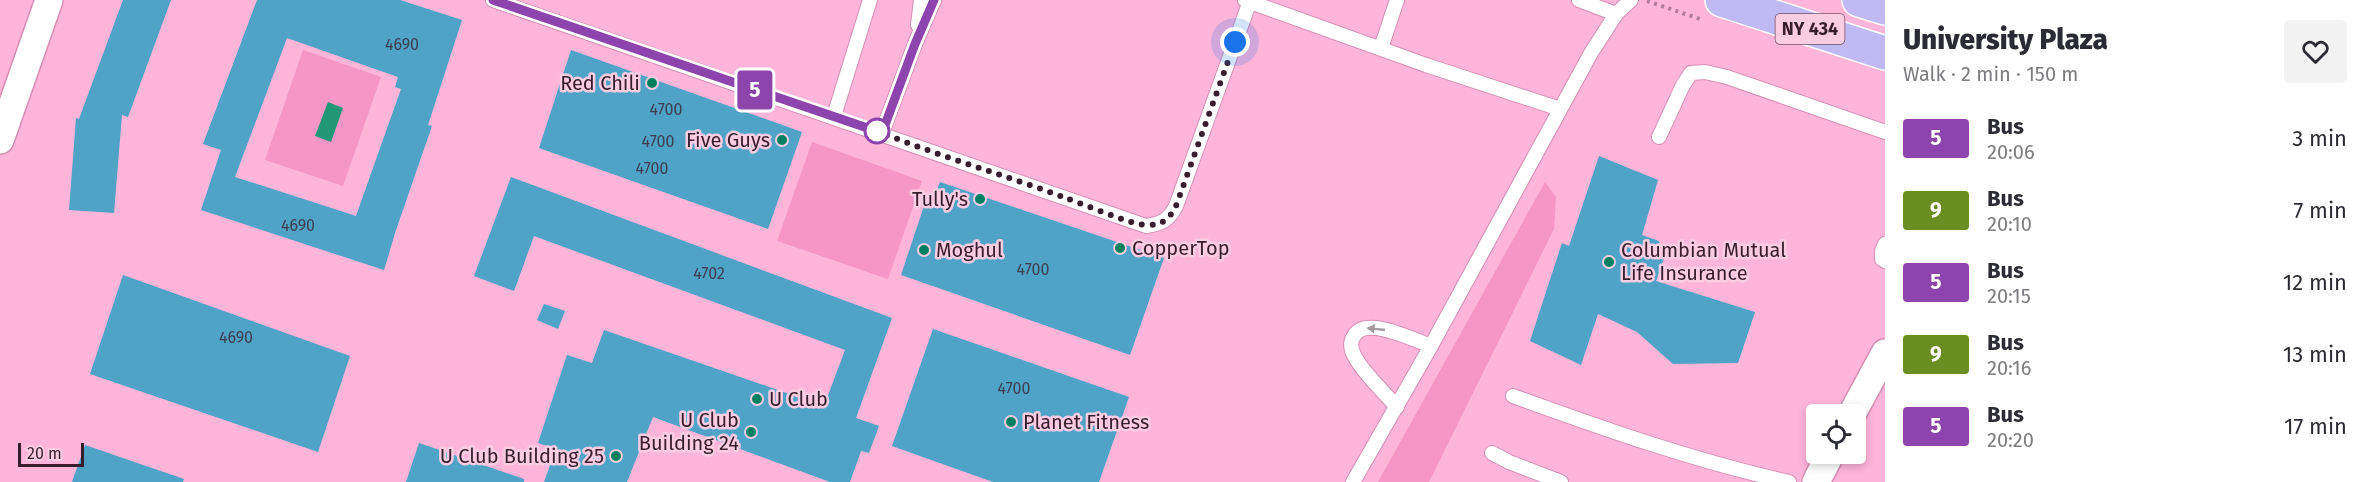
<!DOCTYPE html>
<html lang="en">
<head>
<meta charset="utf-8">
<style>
	:root { --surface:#fff; --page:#f2f2f3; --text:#2b2b33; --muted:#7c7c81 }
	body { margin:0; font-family:"Fira Sans",sans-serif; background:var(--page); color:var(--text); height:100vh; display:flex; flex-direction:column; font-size:22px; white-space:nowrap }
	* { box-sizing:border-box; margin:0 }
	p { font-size:20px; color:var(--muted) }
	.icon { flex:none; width:33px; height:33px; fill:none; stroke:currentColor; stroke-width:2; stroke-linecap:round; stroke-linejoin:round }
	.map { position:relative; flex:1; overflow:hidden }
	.drawer { display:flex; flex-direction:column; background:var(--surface); width:480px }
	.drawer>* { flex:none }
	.badge { padding:0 12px; border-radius:4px; font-size:21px; line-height:39px }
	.controls { position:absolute; left:1806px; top:404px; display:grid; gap:12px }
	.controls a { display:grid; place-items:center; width:60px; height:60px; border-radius:6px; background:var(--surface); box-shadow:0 3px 9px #0003; font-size:30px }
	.scale { position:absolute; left:18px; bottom:15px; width:66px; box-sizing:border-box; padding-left:6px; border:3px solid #391d2c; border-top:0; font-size:16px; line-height:21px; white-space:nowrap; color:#391d2c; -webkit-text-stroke:4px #facde2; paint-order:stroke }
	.you { position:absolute; width:30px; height:30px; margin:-15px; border:4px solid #fff; border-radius:50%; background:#1a73e8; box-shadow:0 0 0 9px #1a73e833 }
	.map>.badge { position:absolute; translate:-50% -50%; box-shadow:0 0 0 3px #fff }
	.round { display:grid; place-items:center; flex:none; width:63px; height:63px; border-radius:6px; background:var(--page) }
	.headline { display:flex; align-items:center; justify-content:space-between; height:102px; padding:0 18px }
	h1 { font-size:28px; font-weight:800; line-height:45px }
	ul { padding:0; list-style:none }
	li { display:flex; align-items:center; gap:18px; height:72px; padding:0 18px }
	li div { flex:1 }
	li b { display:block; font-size:22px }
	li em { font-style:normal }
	li .badge { min-width:66px; font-weight:700; text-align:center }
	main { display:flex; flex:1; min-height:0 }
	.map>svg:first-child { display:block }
	.green { fill:#f596c7 }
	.water { fill:#219875 }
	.building { fill:#4ea3c7; fill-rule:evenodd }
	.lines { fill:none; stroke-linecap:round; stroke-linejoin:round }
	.service-casing { stroke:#d68fb3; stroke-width:16 }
	.minor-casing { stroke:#d68fb3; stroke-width:30 }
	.primary-casing { stroke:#fff; stroke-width:36 }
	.path { stroke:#b37b97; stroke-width:4; stroke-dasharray:3 4.5; stroke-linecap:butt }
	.service { stroke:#fff; stroke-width:14 }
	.minor { stroke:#fff; stroke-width:27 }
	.primary { stroke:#c1b9f4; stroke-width:33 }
	.oneway { fill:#a699a0 }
	.line-casing { stroke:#fff; stroke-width:14 }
	.line { stroke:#8e44ad; stroke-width:9 }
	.walk { stroke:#391d2c; stroke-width:6; stroke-dasharray:0 10.8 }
	.poi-dot { fill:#008060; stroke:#facde2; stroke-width:2 }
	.stop-dot { fill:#fff; stroke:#8e44ad; stroke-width:3 }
	.labels { text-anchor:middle; stroke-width:5; stroke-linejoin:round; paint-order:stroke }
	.number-label { font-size:16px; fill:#3e3e53 }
	.shield { fill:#facde2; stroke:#735263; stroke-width:1.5 }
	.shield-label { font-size:18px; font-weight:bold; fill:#391d2c }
	.poi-label { font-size:20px; fill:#391d2c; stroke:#facde2; text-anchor:end }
</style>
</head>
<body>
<main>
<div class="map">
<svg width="1885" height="482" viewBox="0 0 1885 482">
	<rect width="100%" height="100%" fill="#ffb5da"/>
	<g class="green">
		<path d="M303 50 381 77 343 186 265 160Z"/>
		<path d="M812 142 922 181 888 279 777 241Z"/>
		<path d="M1545 182 1556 197 1554 229 1429 482H1378Z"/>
	</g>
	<path class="water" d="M328 102 343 108 331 142 315 136Z"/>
	<g class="building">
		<path d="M123 0H171L128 117 122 115 114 213 69 210 76 118 79 119Z"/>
		<path d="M257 0H400L462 20 428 125 432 126 396 230 384 270 201 210 221 150 203 144ZM287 38 398 77 395 87 401 89 356 216 235 177Z"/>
		<path d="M571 50 802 132 768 229 539 148Z"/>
		<path d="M1599 156 1658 180 1642 235 1659 241 1661 252 1665 256 1656 281 1755 312 1738 363 1673 364 1637 332 1598 314 1581 365 1530 341 1562 243 1569 246Z"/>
		<path d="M511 177 892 318 856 418 879 426 869 453 861 451 850 482H830L653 417 627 482H544L556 449 538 443 567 355 592 363 604 330 824 406 845 350 534 236 514 291 474 276Z"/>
		<path d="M940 182 1164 258 1130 355 901 275 927 197 934 199Z"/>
		<path d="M123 275 350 356 318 452 90 374Z"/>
		<path d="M544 304 565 311 558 329 537 320Z"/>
		<path d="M933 329 1129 397 1099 482H993L892 446Z"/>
		<path d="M419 443 524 479V482H406Z"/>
		<path d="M85 445 184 479 183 482H72Z"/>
	</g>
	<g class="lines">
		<defs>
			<g id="service">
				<path d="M493 0 1146 226C1161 224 1169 220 1176 206L1250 1"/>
				<path d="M1245 0 1426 65 1560 109"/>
				<path d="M1579 0 1616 14"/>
				<path d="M918 25 921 0"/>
				<path d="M1381 48 1397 0"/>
				<path d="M834 116 870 0"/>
				<path d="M882 133 915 44 934 0"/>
				<path d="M1659 137 1683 85 1691 73 1705 72 1727 77 1885 132"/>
				<path d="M1885 244 1882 251V259L1885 261"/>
				<path d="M1513 396C1604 429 1695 461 1789 482"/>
				<path d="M1397 407C1384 392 1365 375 1355 357 1351 350 1349 343 1354 336 1365 315 1414 340 1431 346"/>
				<path d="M1492 453 1509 462 1561 482"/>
				<path d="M1353 482 1431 346 1591 53 1616 14 1631 0"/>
			</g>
			<g id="minor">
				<path d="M0 140 49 0"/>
				<path d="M1852 414 1885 353"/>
				<path d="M1816 482 1831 453"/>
			</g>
			<g id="primary">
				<path d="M1722 0 1885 53"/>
				<path d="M1859 0 1885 8"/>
			</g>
		</defs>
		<use href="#service" class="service-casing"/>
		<use href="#minor" class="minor-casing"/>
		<use href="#primary" class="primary-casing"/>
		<path class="path" d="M1647 1 1703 20"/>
		<use href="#service" class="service"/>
		<use href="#minor" class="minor"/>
		<use href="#primary" class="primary"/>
	</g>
	<defs><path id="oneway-solid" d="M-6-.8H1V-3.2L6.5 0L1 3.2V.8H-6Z" transform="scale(1.5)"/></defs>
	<use class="oneway" href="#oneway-solid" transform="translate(1376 329) rotate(-174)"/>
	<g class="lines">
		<defs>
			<path id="line" d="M493 0 882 133 915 44 934 0"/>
		</defs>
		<use href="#line" class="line-casing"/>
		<use href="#line" class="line"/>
		<path class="walk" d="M877 131C939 156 1004 175 1066 198 1083 204 1134 226 1148 225 1163 225 1170 218 1176 206L1235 42"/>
	</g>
	<g class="poi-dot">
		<circle cx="652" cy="83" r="6"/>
		<circle cx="782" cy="140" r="6"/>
		<circle cx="980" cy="199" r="6"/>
		<circle cx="1120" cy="248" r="6"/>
		<circle cx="924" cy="250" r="6"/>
		<circle cx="1609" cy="262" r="6"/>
		<circle cx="757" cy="399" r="6"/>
		<circle cx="1011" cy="422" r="6"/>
		<circle cx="751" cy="432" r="6"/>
		<circle cx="616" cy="456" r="6"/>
	</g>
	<circle class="stop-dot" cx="877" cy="131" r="12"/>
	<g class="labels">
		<g class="number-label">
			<text x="402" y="50">4690</text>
			<text x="666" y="115">4700</text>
			<text x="658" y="147">4700</text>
			<text x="652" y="174">4700</text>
			<text x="298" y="231">4690</text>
			<text x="1033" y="275">4700</text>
			<text x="709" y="279">4702</text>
			<text x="236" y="343">4690</text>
			<text x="1014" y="394">4700</text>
		</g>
		<rect class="shield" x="1775.5" y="14" width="69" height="30" rx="4.5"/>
		<g class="shield-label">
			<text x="1810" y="35">NY 434</text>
		</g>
		<g class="poi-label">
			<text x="640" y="90">Red Chili</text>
			<text x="770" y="147">Five Guys</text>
			<text x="968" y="206">Tully's</text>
			<text x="1132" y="255" text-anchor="start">CopperTop</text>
			<text x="936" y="257" text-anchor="start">Moghul</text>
			<text x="1621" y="257" text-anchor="start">Columbian Mutual<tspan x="1621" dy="23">Life Insurance</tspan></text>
			<text x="769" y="406" text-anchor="start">U Club</text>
			<text x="739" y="427">U Club<tspan x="739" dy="23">Building 24</tspan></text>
			<text x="1023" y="429" text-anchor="start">Planet Fitness</text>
			<text x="604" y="463">U Club Building 25</text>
		</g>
	</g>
</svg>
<div class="controls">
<a><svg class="icon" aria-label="locate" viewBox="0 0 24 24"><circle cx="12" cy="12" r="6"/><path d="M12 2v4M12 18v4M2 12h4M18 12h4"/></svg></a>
</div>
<div class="scale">20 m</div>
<div class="you" style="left:1235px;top:42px"></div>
<b class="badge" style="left:755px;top:90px;background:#8e44ad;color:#fff">5</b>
</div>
<section class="drawer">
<div class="headline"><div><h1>University Plaza</h1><p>Walk · 2 min · 150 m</p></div><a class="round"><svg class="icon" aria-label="heart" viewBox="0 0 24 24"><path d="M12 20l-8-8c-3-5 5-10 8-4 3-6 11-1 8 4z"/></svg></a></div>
<ul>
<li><span class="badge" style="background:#8e44ad;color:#fff">5</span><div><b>Bus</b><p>20:06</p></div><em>3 min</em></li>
<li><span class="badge" style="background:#6b8e23;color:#fff">9</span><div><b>Bus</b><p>20:10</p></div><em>7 min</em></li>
<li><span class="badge" style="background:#8e44ad;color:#fff">5</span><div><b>Bus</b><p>20:15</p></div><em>12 min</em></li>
<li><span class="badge" style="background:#6b8e23;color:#fff">9</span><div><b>Bus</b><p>20:16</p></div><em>13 min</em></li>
<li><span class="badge" style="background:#8e44ad;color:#fff">5</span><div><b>Bus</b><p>20:20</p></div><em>17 min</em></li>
</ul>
</section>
</main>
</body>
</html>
